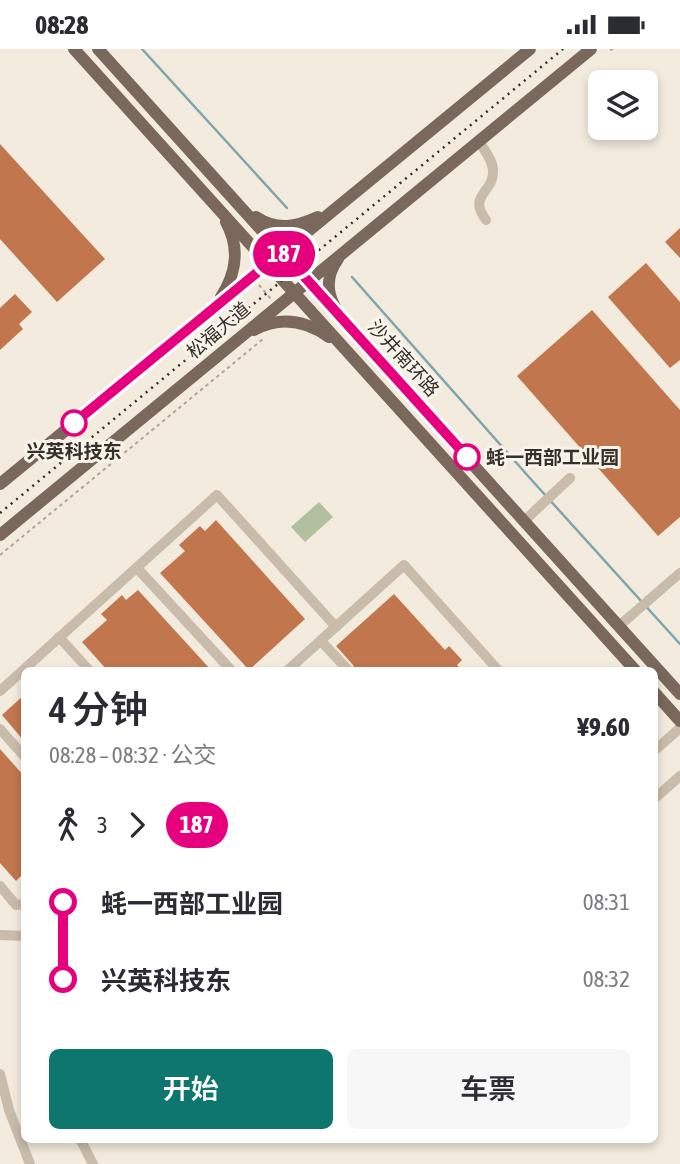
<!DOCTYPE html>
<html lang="zh">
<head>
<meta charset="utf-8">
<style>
	:root { --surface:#fff; --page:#f7f7f7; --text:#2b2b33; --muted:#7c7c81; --accent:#0f766e }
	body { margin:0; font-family:"Asap Condensed","Noto Sans SC",sans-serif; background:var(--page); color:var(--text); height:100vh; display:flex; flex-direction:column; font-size:26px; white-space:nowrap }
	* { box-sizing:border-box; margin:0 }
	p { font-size:23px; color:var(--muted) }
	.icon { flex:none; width:38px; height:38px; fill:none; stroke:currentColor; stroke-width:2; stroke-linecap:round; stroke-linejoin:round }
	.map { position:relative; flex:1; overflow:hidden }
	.details { position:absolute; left:21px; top:618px; width:637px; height:476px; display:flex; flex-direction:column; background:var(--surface); border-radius:10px; box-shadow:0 4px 10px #0003 }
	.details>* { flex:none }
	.badge { padding:0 14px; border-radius:23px; font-size:24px; line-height:46px }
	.buttons { position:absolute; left:588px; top:21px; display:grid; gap:14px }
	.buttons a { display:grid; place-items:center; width:70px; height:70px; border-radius:10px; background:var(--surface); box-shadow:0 4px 10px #0003; font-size:35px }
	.map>.badge { position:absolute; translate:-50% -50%; box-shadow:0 0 0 4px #fff }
	.legs { display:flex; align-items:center; gap:10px; height:77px; padding:0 28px; font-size:23px }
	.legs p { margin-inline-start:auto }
	.head { display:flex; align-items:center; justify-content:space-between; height:119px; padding:0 28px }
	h1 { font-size:38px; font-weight:600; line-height:52px }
	.cta { display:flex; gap:14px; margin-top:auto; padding:14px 28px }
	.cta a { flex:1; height:80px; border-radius:10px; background:var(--accent); color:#fff; font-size:28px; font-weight:600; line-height:80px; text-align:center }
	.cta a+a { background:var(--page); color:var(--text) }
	ul { padding:0 28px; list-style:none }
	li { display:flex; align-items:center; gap:24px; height:77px; font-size:26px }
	li i { display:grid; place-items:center; width:10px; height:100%; margin:0 9px; background:currentColor }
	li i::after { content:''; width:18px; height:18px; margin:-9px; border:5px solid; border-radius:50%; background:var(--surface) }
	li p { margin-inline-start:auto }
	li:first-child i { background:linear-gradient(#0000 50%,currentColor 0) }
	li:last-child i { background:linear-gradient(currentColor 50%,#0000 0) }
	.status { display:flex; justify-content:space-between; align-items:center; height:49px; padding:0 35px; background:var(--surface); direction:ltr }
	.status svg { height:19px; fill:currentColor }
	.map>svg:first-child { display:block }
	.green { fill:#b1c09e }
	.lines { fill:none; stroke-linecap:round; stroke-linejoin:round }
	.stream { stroke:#7ea6ae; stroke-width:2.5 }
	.building { fill:#c1764d }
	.path { stroke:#b5a694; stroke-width:2; stroke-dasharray:3.5 3.5; stroke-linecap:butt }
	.minor { stroke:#cabcaa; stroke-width:10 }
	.major { stroke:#79685b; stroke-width:12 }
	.rail { stroke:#372f29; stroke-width:2.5; stroke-dasharray:2 5; stroke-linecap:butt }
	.line-1-casing { stroke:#fff; stroke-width:16 }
	.line-1 { stroke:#e6007e; stroke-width:10 }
	.stop-1-dot { fill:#fff; stroke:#e6007e; stroke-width:3.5 }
	.labels { text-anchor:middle; stroke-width:6; stroke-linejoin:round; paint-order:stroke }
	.street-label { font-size:19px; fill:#372f29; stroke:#f9f4eb }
	.stop-label { font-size:19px; font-weight:bold; fill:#372f29; stroke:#f9f4eb }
</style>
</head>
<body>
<div class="status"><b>08:28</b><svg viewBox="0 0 49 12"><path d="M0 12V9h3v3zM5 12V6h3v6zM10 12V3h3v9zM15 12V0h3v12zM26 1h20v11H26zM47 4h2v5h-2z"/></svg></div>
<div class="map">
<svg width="680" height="1115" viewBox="0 0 680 1115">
	<rect width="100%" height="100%" fill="#f2ebde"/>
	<path class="green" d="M319 453 333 468 305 493 291 478Z"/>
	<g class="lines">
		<g class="stream">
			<path d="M142 0 287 159"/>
			<path d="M352 228 528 427 680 595"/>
		</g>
	</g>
	<g class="building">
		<path d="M0 95 105 210 57 253 0 190Z"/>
		<path d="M680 179V209L665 193Z"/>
		<path d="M646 214 680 253V311L670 319 608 248Z"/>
		<path d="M15 245 32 263 19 275 23 280 0 301V259Z"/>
		<path d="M592 261 680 361V468L658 487 517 327Z"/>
		<path d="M216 471 305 570 249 621 160 524 185 502 179 496 200 477 205 482Z"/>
		<path d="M138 541 211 621H107L82 593 107 571 101 565 122 546 126 551Z"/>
		<path d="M394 545 445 601 449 597 462 611 457 616 462 621H355L353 616 336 597Z"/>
		<path d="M24 646V692L2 666Z"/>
		<path d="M0 700 24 727V824L16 832 0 814Z"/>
	</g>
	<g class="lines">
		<g class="path">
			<path d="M610 1 613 0"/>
			<path d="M299 202 312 216"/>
			<path d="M259 236 271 250"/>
			<path d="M0 506 263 290"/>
		</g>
		<g class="minor">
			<path d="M479 92C484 101 493 111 493 122 494 144 467 146 486 171"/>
			<path d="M524 472 570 429"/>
			<path d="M137 519 231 621"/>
			<path d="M619 577 680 524"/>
			<path d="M59 588 89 621"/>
			<path d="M321 592 348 621"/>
			<path d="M288 621 404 516 498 621"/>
			<path d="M0 642 217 446 336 578"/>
			<path d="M0 680 24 707"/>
			<path d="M654 702 680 679"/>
			<path d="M654 750 680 727"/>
			<path d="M0 837 16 856 24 855"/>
			<path d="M0 886 24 887"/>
			<path d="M0 1025 9 1061 30 1115"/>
			<path d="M80 1090 93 1115"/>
		</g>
		<g class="major">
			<path d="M74 0 635 621"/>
			<path d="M98 0 680 645"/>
			<path d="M256 168C277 182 296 178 318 168"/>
			<path d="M221 248C237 223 240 199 226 173"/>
			<path d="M335 258C326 242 327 225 338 210"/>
			<path d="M254 281C280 267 305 271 329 288"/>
			<path d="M0 435 530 0"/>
			<path d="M0 486 591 0"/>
			<path d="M654 643 680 672"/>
		</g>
		<path class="rail" d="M0 464 563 0"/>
	</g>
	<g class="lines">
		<defs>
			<path id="line-1" d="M74 374 282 203 467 408"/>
		</defs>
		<use href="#line-1" class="line-1-casing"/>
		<use href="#line-1" class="line-1"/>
	</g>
	<g class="stop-1-dot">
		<circle cx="74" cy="374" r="12"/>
		<circle cx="467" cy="408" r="12"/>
	</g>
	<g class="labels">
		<g class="street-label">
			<text transform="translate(218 281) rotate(-40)" y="7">松福大道</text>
			<text transform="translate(404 309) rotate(48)" y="7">沙井南环路</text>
		</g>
		<g class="stop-label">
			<text x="74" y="409">兴英科技东</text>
			<text x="486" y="415" text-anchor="start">蚝一西部工业园</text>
		</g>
	</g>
</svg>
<div class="buttons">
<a><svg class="icon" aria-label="layers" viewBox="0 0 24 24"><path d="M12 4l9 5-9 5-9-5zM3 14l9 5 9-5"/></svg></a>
</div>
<b class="badge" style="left:284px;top:205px;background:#e6007e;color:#fff">187</b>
<section class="details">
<div class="head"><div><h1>4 分钟</h1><p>08:28 – 08:32 · 公交</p></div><b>¥9.60</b></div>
<div class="legs"><svg class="icon" aria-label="walk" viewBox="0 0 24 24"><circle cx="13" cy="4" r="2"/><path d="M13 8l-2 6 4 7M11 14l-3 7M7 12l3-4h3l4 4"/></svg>3<svg class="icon" aria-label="forward" viewBox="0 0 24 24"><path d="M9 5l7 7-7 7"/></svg><b class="badge" style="background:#e6007e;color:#fff">187</b></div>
<ul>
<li><i style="color:#e6007e"></i><b>蚝一西部工业园</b><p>08:31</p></li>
<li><i style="color:#e6007e"></i><b>兴英科技东</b><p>08:32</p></li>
</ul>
<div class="cta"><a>开始</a><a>车票</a></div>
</section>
</div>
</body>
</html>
